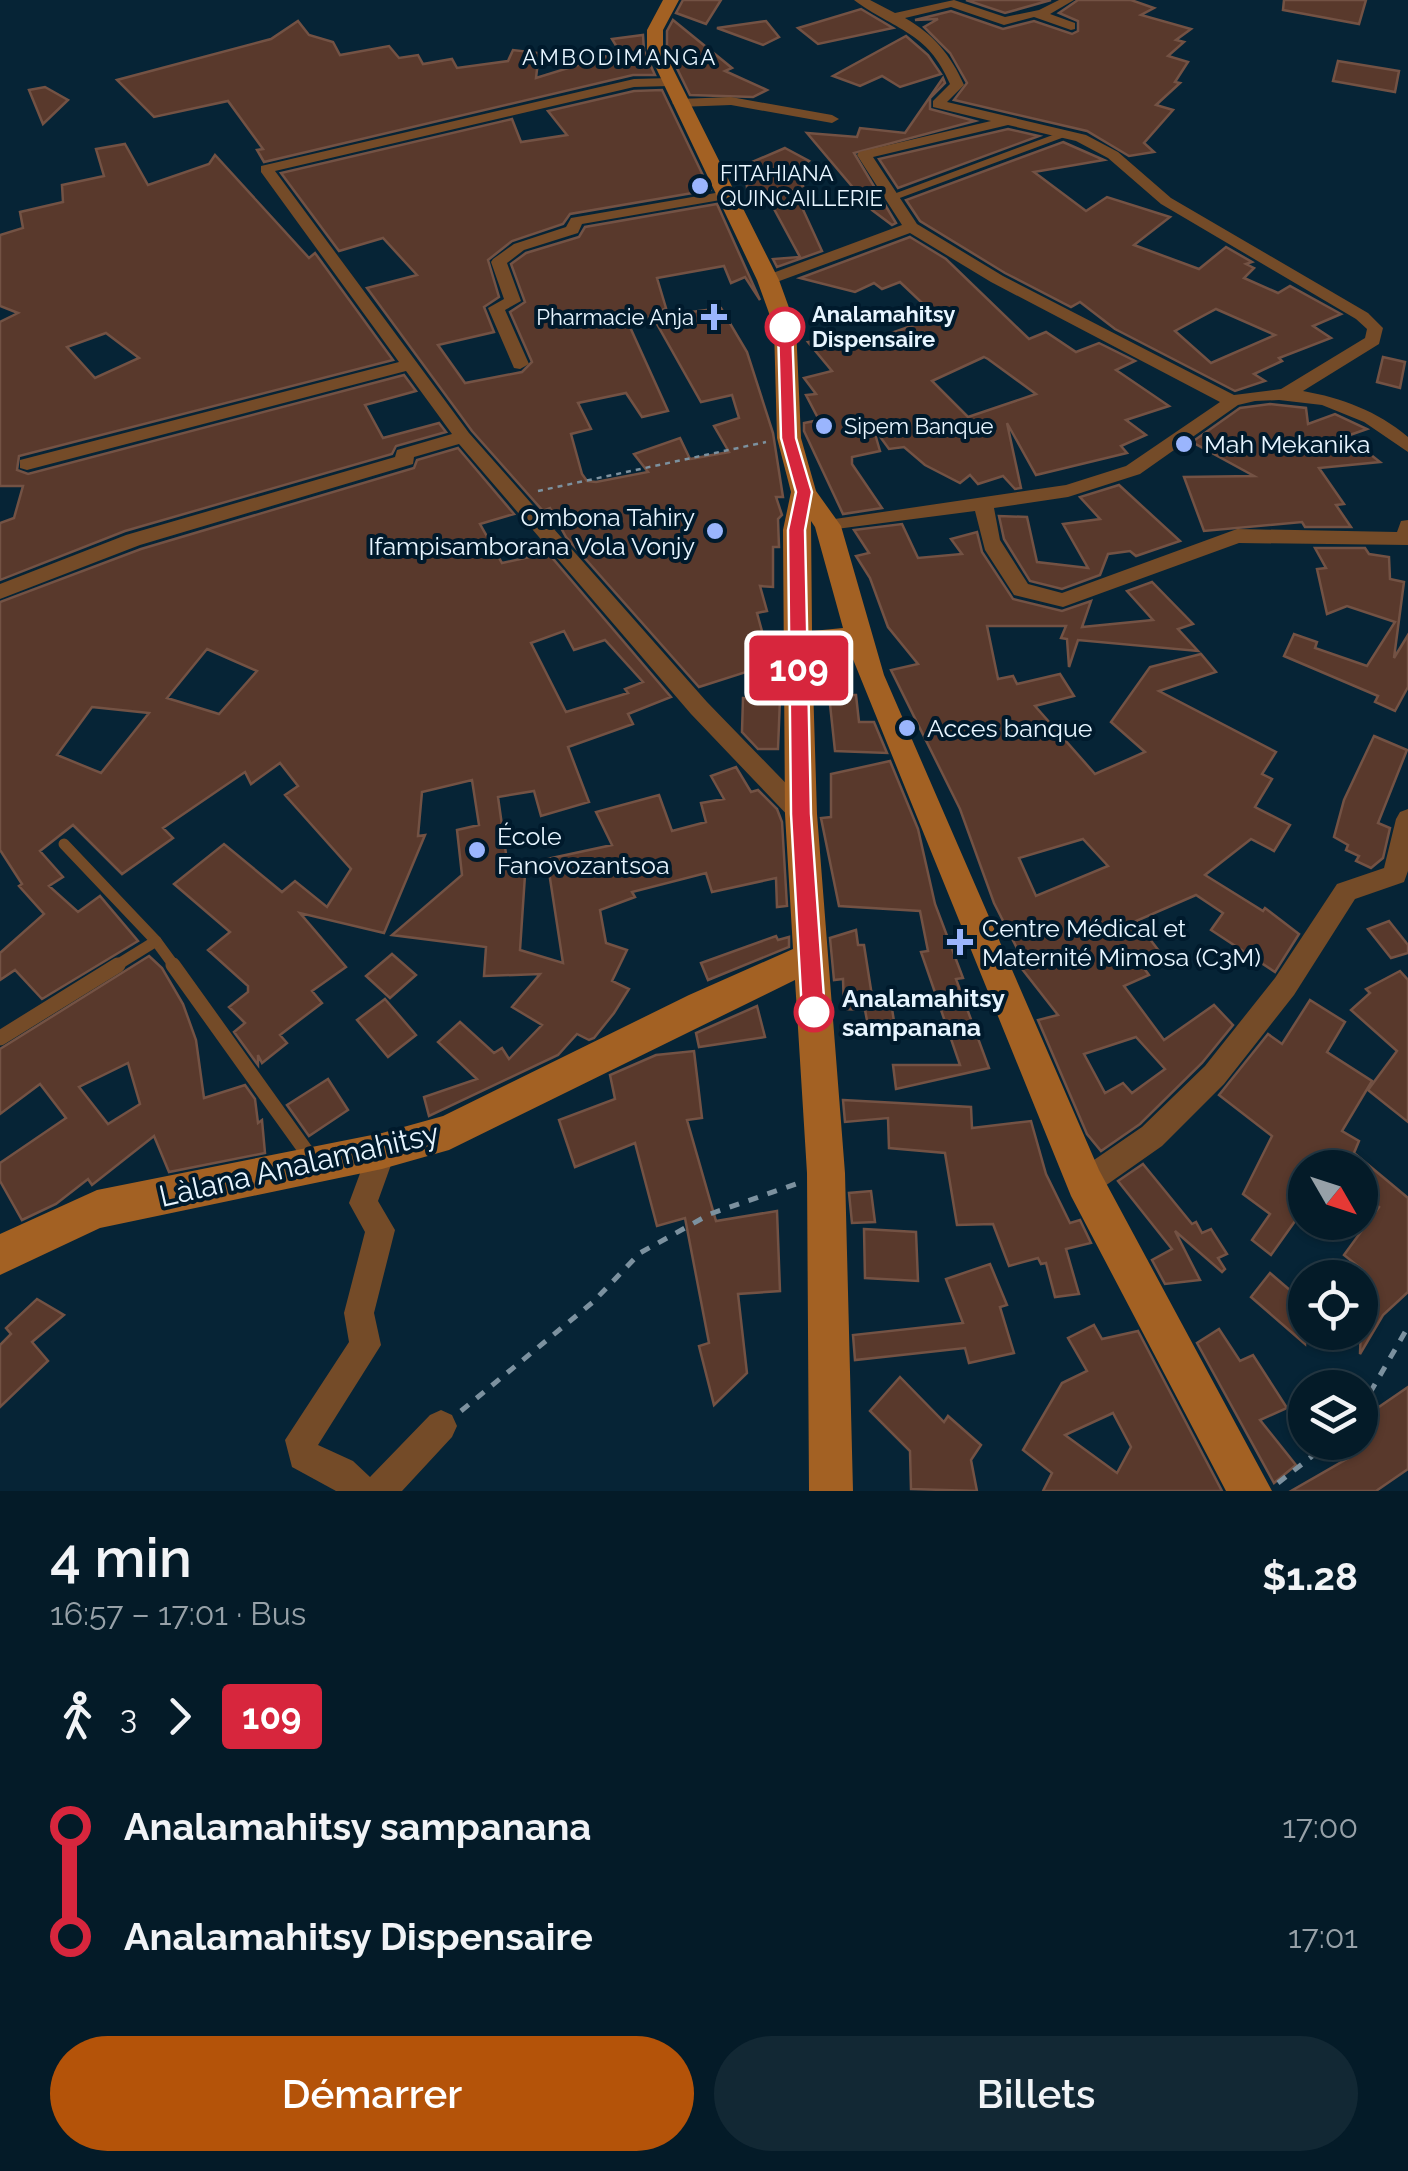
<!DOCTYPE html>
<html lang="fr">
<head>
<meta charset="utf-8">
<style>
	:root { --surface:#041b28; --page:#122834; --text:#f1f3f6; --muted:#97a1a8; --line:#253945; --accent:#b45309 }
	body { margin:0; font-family:Raleway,sans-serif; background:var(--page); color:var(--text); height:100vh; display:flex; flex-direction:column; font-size:38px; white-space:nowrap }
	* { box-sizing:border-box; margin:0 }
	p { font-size:32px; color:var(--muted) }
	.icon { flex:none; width:55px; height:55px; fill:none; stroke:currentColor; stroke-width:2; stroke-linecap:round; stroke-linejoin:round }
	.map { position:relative; height:1491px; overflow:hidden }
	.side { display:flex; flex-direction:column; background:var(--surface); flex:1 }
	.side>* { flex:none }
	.badge { padding:0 20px; border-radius:8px; font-size:35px; line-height:65px }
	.needle { width:65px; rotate:129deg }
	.fabs { position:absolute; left:1288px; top:1150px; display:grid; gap:20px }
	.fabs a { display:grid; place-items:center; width:90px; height:90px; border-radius:50%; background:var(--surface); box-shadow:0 2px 8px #0004,0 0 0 2px var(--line); font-size:50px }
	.map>.badge { position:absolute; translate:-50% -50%; box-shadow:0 0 0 5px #fff }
	.legs { display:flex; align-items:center; gap:15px; height:110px; padding:0 50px; font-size:32px }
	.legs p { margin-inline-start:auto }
	.overview { display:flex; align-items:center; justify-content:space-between; height:170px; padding:0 50px }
	h1 { font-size:55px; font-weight:600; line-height:75px }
	.primary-button { display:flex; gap:20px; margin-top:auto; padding:20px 50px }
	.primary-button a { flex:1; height:115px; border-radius:60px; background:var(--accent); color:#fff; font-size:40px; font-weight:600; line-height:115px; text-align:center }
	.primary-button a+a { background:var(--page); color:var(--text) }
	ul { padding:0 50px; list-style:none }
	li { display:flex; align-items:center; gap:35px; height:110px; font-size:38px }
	li i { display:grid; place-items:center; width:15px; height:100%; margin:0 12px; background:currentColor }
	li i::after { content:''; width:25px; height:25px; margin:-12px; border:8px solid; border-radius:50%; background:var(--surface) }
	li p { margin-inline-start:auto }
	li:first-child i { background:linear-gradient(#0000 50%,currentColor 0) }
	li:last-child i { background:linear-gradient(currentColor 50%,#0000 0) }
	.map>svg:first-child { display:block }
	.building { fill:#59392c; stroke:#735244; stroke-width:2.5; fill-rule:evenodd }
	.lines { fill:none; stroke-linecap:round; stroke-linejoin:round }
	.path-far1 { stroke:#7c919f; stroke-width:2.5; stroke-dasharray:5 5; stroke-linecap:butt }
	.path { stroke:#7c919f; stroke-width:5; stroke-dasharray:10 10; stroke-linecap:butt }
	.lane-far2 { stroke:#744b28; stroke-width:6 }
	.lane-far1 { stroke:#744b28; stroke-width:11 }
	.lane { stroke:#744b28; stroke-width:15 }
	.street { fill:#744b28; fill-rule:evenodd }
	.secondary { fill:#a36123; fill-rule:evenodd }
	.line-1 { fill:#d7263d; stroke:#fff; stroke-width:2.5 }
	.poi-dot { fill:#9ab5fd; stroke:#001a2c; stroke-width:4 }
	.stop-1-dot { fill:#fff; stroke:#d7263d; stroke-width:5 }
	.labels { text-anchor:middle; stroke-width:8; stroke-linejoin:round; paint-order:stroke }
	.far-neighbourhood-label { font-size:22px; letter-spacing:2.5px; fill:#e7f5ff; stroke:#001a2c }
	.far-poi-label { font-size:22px; fill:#e7f5ff; stroke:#001a2c; text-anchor:start }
	.far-stop-label { font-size:22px; font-weight:bold; fill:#e7f5ff; stroke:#001a2c; text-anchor:start }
	.poi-label { font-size:25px; fill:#e7f5ff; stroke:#001a2c; text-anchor:start }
	.stop-label { font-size:25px; font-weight:bold; fill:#e7f5ff; stroke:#001a2c; text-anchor:start }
	.near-street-label { font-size:30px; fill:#e7f5ff; stroke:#001a2c }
</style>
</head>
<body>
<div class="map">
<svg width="1408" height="1491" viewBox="0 0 1408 1491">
	<rect width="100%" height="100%" fill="#062436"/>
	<g class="building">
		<path d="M683 0H721L706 24 676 13Z"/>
		<path d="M966 0H1051L1005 13Z"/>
		<path d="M1078 0H1131L1154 8 1141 15 1191 29 1176 40 1184 42 1168 56 1188 62 1175 82 1180 83 1156 105 1173 110 1144 143 1154 152 1129 156 1087 131 954 100 967 83 950 53 924 27 938 19 915 20 951 11 1003 29 1034 21 1072 34 1078 31V21L1059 13Z"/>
		<path d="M1284 0H1366L1359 24 1283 10Z"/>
		<path d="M861 9 893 28 818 44 798 28Z"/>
		<path d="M673 20 732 68 725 71 767 90 753 97 690 95 667 48V31Z"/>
		<path d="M298 21 309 35 333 42 340 55 389 46 399 58 418 55 423 64 452 59 457 68 508 61 513 50 539 53 536 78 620 52 612 39 643 35 644 51 655 75H633L264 162 257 150 263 149 228 101 154 117 117 80 271 39Z"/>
		<path d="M766 21 779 37 763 45 717 28Z"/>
		<path d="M906 36 928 55 941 74 900 87 882 76 860 86 833 76Z"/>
		<path d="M1338 61 1399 71 1395 92 1333 81Z"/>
		<path d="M943 78 945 83 930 98V109L975 121 854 153 896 223 892 225 872 210 807 133 857 137 860 128 905 133Z"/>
		<path d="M45 87 68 100 43 124 29 90Z"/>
		<path d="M662 90 710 190 570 214 563 224 512 241 488 260 499 297 484 307 494 332 438 345 465 383 522 372 532 362 510 312 525 302 511 264 526 253 579 237 585 227 717 204 760 300 745 277 731 283 724 266 657 278 666 308 630 327 668 411 642 417 626 393 578 403 591 429 571 434 582 474 587 481 596 482 648 472 634 454 680 438 690 459 729 452 714 426 739 418 732 395 701 402 653 317 721 308 747 352 773 433 783 497H776L782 515 778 519 779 547H773V587L760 586 767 611 757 613 771 664 699 687 566 537 550 508 543 511 472 431 367 288 417 275 383 238 339 251 281 173 512 119 521 142 567 135 548 111 634 91Z"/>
		<path d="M1008 129 1039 136 898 188 879 159Z"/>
		<path d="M1063 142 1104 160 1034 172 1086 211 1107 197 1170 217 1134 245 1199 269 1226 247 1252 262 1246 264 1254 268 1244 278 1278 293 1290 286 1341 314 1313 326 1331 338 1279 358 1282 361 1254 374 1265 381 1235 391 1115 329 1080 302 1071 307 1005 273 920 221 906 200ZM1216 309 1275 335 1211 363 1175 331Z"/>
		<path d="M125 144 148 185 209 164 215 155 309 258 315 253 393 360 19 456 17 470 28 474 404 375 416 391 365 405 383 438 439 423 446 432 396 446 392 454 125 531 0 580V523L14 518 23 486H0V322L18 313 0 306V235L23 228 20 212 63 202 62 185 104 176 96 149ZM106 333 139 358 95 378 67 347Z"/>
		<path d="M785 148 809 161 795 171 803 186 794 190 822 251 777 267 773 259 800 257 767 196 748 199 745 165Z"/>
		<path d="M910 237 946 259 1029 339 1046 332 1076 352 1099 343 1135 361 1116 370 1169 406 1126 420 1146 435 1121 446 1127 453 1036 475 1007 423 1021 488 1015 489 1003 476 978 484 970 475 960 483 925 465 904 447 889 449 873 427 880 451 852 457V464L882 508 843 514 804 431V423L819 420 806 395 816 394 804 378 832 371 808 342 854 334 863 343 937 317 900 282 882 289 874 283 855 292 800 278ZM984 357 988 359 1036 394 968 417 932 381Z"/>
		<path d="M1383 357 1405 362 1400 388 1377 382Z"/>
		<path d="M1270 404 1306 408 1308 424 1335 414 1367 429 1347 436 1380 462 1319 468 1344 504 1336 505 1351 527H1305L1302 522 1204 531 1184 477 1254 476 1192 442 1240 408Z"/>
		<path d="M458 448 514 514 480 524 502 563 548 553 671 697 628 714 633 724 568 747 589 802 541 816 534 791 498 797 507 861 526 860 520 950 563 963 547 859 612 845 596 812 659 795 672 831 706 822 701 803 724 799 711 776 736 767 751 792 758 790 777 809 782 822 787 906 777 907 776 878 712 892 706 873 632 892 635 897 600 910 606 943 627 950 612 981 629 989 614 1013 594 1038 589 1040 577 1034 558 1055 429 1116 424 1097 477 1079 438 1042 460 1022 494 1053 502 1048 509 1059 542 1025 512 1007 540 974 484 976 486 947 392 935 462 875 457 830 479 825 472 780 422 792 418 836 425 835 384 933 300 913 346 967 312 991 322 1003 280 1035 287 1043 262 1063 258 1055V1065L234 1032 245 1023 229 1007 248 992V986L208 950 230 932 174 884 224 844 282 892 295 881 327 907 351 869 285 795 298 786 280 763 251 784 245 772 163 828 173 838 122 874 73 825 40 851 63 877 49 886 78 912 100 896 138 941 42 999 15 970 0 980V953L44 914 19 886 22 884 0 850V602L141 549 414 468 417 460ZM564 631 574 650 605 640 643 682 625 689 628 693 566 712 531 643ZM207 649 257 671 219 714 167 698ZM92 707 149 713 101 773 57 755Z"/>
		<path d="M1119 485 1180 541 1136 556 1130 551 1108 554 1100 575 1062 589 1030 581 1004 539 999 516 1027 517 1037 562 1088 568 1063 524 1100 519 1080 497Z"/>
		<path d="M902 524 918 558 962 554 951 539 977 532 982 552 1013 599 1062 611 1091 601 1082 627 1153 620 1127 591 1152 582 1193 624 1178 629 1198 651 1078 640 1069 667 1067 639 1061 638 1066 626H987L998 679 1013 676 1017 684 1060 674 1074 696 1035 706 1095 774 1145 752 1111 722 1150 667 1201 654 1216 672 1159 691 1276 752 1262 774 1272 779 1255 807 1290 825 1274 851 1251 839 1205 875 1263 911 1265 908 1299 934 1275 972 1211 930 1223 913 1196 895 1136 921 1159 951 1138 960 1149 975 1124 986 1164 1040 1214 1005 1233 1025 1202 1063 1140 1124 1101 1151 1087 1134 1038 1020 1058 1015 1019 965 1024 962 994 903 960 809 891 670 918 664 888 627 870 578 856 556 869 553 854 530ZM1083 839 1108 866 1036 896 1019 858ZM1136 1037 1165 1069 1132 1093 1123 1083 1105 1093 1084 1054Z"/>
		<path d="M1315 548H1365L1369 554 1389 557 1390 579 1404 582 1394 658 1408 635V687L1395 711 1375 702 1378 696 1284 656 1294 634 1317 642 1315 648 1367 666 1395 622 1347 606 1327 614 1317 569 1326 568Z"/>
		<path d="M829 695H856L859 722H874L887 753 835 751Z"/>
		<path d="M743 698 780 699 778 749H758L742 732Z"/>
		<path d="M1374 736 1407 750 1378 823 1390 828 1383 858 1371 868 1356 861 1359 856 1346 850 1348 845 1334 837 1344 800Z"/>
		<path d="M890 761 918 829 935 904 963 978 956 979 989 1068 896 1089 893 1065H960L921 952 928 951 920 911 839 906 821 818 831 817V774Z"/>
		<path d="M1389 921 1408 945V953L1391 958 1368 929Z"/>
		<path d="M856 930 858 945H864L872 996H890L896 1034 870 1036 865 1010 844 1009 843 979 834 980 830 938Z"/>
		<path d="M776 936 778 940 789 937V947L708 980 701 963Z"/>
		<path d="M392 954 416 975 390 998 366 976Z"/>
		<path d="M149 956 162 968 183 1004 196 1040 204 1098 245 1085 255 1099 258 1123 262 1120 265 1153 169 1172 154 1136 92 1185 88 1179 56 1204 22 1220 0 1181V1163L66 1118 40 1084 0 1114V1049ZM128 1063 140 1104 108 1124 79 1087Z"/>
		<path d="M1400 971 1408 980V1122L1368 1090 1397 1051 1351 1010 1370 993 1366 989Z"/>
		<path d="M385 999 416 1035 388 1057 357 1020Z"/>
		<path d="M1310 1000 1345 1022 1327 1052 1372 1081 1342 1131 1359 1141 1354 1153 1408 1198V1292L1383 1315 1360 1354 1363 1270 1344 1255 1379 1207 1360 1195V1168H1305V1188L1297 1202 1305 1207 1271 1255 1252 1240 1270 1214 1243 1194 1272 1136 1219 1095 1268 1034 1282 1044Z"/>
		<path d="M757 1006 765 1037 699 1047 696 1033Z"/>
		<path d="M694 1051 702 1118 687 1120 716 1221 777 1211 780 1291 738 1294 747 1373 714 1405 699 1346 709 1343 685 1218 657 1226 635 1143 575 1167 559 1120 615 1099 610 1075 656 1055Z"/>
		<path d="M328 1079 348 1110 309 1136 287 1105Z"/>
		<path d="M843 1100 971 1107 972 1128 1031 1121 1046 1174 1070 1223 1080 1220 1091 1243 1066 1249 1079 1294 1055 1297 1046 1263 1041 1264 1038 1258 1009 1266 993 1224 957 1225 945 1153 889 1148 888 1118 845 1122Z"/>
		<path d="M1143 1164 1192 1224 1196 1222 1202 1233 1211 1229 1227 1254 1218 1258 1225 1269 1222 1272 1175 1231 1200 1280 1165 1284 1152 1260 1172 1249 1118 1181Z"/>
		<path d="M871 1191 875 1222 852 1223 849 1193Z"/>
		<path d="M864 1229 916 1232 918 1281 865 1278Z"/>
		<path d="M990 1264 1007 1305 1000 1307 1014 1353 969 1363 965 1348 855 1360 853 1335 963 1323 946 1279Z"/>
		<path d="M1270 1273 1305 1303V1344L1251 1297Z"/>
		<path d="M37 1299 64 1315 32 1342 48 1361 0 1407V1345L11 1334 6 1328Z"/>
		<path d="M1094 1325 1102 1339 1138 1331 1222 1491H1043L1052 1473 1023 1450 1062 1383 1087 1371 1068 1338ZM1113 1413 1131 1447 1117 1473 1065 1435Z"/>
		<path d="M1219 1329 1240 1361 1253 1355 1287 1408 1260 1420 1296 1465 1274 1483 1197 1343Z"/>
		<path d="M900 1377 944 1422 948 1416 981 1445 971 1460 977 1491 911 1489 910 1451 870 1411Z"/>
		<path d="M1408 1387V1469L1376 1491H1291L1357 1453 1349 1442H1360V1420Z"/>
	</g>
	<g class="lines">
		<path class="path-far1" d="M538 491 766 442"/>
		<g class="path">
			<path d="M1360 1410 1408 1327"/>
			<path d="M461 1411 593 1302 640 1253 710 1214 796 1184"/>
			<path d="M1278 1483 1330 1442"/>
		</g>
		<path class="lane-far2" d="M894 197 1064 134"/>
		<g class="lane-far1">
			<path d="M64 844 156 941 175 967"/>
			<path d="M114 967 156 941"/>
		</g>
		<g class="lane">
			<path d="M173 965 311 1158"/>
			<path d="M0 1038 118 965"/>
		</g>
		<g class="street">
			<path d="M854 0H870L895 13 954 0 1005 17 1039 10 1059 0H1074L1050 14 1075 23V29L1071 30 1034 17 1004 25 951 7 905 18C933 34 951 55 964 85L947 102 1086 135 1118 152 1171 198 1368 313 1383 328 1379 344 1303 391C1342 398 1377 411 1408 437V452L1364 422 1322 405 1279 400 1255 401 1238 405 1140 474 1068 497 994 508 1000 540 1028 584 1062 593 1237 529 1397 532 1401 521 1408 520V545L1239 543 1063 607 1014 595 985 550 975 511 821 531 818 526 828 520 1066 485 1126 466 1220 402 991 282 910 233 774 283H762V277L902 225 857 155 859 152 991 121 933 107V101L950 84C928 31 894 30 854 0ZM1008 125 1076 141 1108 158 1161 204 1356 319 1367 329 1365 338 1281 389 1234 395 1003 276 917 224 873 157Z"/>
			<path d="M634 79 670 78 677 82 670 86 634 87 275 171 469 433 707 702 809 807 813 814 809 821H793L691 714 459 444 414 457 413 464 140 545 0 599V584L126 535 395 457 397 450 452 434 406 371 27 470 20 468V460L399 362 261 172V166Z"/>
			<path d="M731 97 832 115 839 119 832 123 731 105 679 107 672 103 679 99Z"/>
			<path d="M727 191 734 195 732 198 582 224 578 233 524 250 507 263 521 301 505 310 529 364 520 369 514 368 488 308 504 299 491 262 493 259 514 244 566 227 571 218Z"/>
			<path d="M1408 809V871L1404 882 1355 899 1294 995 1224 1084 1162 1146 1095 1193 1085 1197 1075 1193 1071 1183 1075 1173 1142 1127 1205 1066 1275 978 1337 884 1384 868 1396 819 1400 812Z"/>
			<path d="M382 1137 392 1141 396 1151 378 1201 395 1230 374 1313 381 1345 318 1445 353 1461 370 1477 430 1415 441 1410 452 1415 457 1426 452 1437 402 1491H336L292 1467 285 1440 349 1342 344 1313 365 1232 349 1203 372 1141Z"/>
		</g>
		<path class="secondary" d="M663 0H679L663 30V49L779 280 796 327 801 438 816 491 841 526 884 675 1099 1170 1272 1491H1226L1071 1196 848 647 812 652 817 814 845 1173 853 1491H809L807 1173 795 980 449 1150 382 1169 100 1228 0 1275V1234L97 1190 382 1133 443 1116 689 995 793 949 785 814 783 530 791 492 777 438 774 327 757 280 647 49V30ZM811 521 815 527 843 628 812 631Z"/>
	</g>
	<path class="line-1" d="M785 323 792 327 796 438 812 492 805 530 811 814 825 1012 814 1023 802 1012 791 814 788 530 796 492 781 438 778 327Z"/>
	<g class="poi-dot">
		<circle cx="700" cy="186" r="10"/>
		<path d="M709 302h10v10h10v10h-10v10h-10v-10h-10v-10h10z"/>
		<circle cx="824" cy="426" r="10"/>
		<circle cx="1184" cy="444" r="10"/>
		<circle cx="715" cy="531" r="10"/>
		<circle cx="907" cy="728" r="10"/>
		<circle cx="477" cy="850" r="10"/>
		<path d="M955 927h10v10h10v10h-10v10h-10v-10h-10v-10h10z"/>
	</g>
	<g class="stop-1-dot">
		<circle cx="785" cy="327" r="18"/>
		<circle cx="814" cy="1012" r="18"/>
	</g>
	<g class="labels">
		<g class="far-neighbourhood-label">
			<text x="620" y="65">AMBODIMANGA</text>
		</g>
		<g class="far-poi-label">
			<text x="720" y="181">FITAHIANA<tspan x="720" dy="25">QUINCAILLERIE</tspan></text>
			<text x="694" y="325" text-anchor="end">Pharmacie Anja</text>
			<text x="844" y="434">Sipem Banque</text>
		</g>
		<g class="far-stop-label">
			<text x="812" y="322">Analamahitsy<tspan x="812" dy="25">Dispensaire</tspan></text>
		</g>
		<g class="poi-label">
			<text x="1204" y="453">Mah Mekanika</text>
			<text x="695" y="526" text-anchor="end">Ombona Tahiry<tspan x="695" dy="29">Ifampisamborana Vola Vonjy</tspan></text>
			<text x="927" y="737">Acces banque</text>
			<text x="497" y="845">École<tspan x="497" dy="29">Fanovozantsoa</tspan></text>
			<text x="982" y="937">Centre Médical et<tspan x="982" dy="29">Maternité Mimosa (C3M)</tspan></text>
		</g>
		<g class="stop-label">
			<text x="842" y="1007">Analamahitsy<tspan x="842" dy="29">sampanana</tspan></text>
		</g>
		<g class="near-street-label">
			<text transform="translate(299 1165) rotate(-13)" y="10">Làlana Analamahitsy</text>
		</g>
	</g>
</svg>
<div class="fabs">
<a><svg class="needle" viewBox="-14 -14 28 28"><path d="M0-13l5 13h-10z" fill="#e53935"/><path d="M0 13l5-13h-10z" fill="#97a1a8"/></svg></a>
<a><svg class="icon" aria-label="locate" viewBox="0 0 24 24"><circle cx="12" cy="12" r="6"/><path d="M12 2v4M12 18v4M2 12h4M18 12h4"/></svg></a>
<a><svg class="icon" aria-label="layers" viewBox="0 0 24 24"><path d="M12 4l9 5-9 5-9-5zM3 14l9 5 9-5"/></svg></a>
</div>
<b class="badge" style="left:799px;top:668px;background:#d7263d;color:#fff">109</b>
</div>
<section class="side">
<div class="overview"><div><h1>4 min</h1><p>16:57 – 17:01 · Bus</p></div><b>$1.28</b></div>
<div class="legs"><svg class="icon" aria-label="walk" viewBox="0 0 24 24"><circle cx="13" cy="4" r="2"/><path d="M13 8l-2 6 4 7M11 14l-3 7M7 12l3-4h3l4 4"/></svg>3<svg class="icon" aria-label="forward" viewBox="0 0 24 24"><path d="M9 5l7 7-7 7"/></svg><b class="badge" style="background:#d7263d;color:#fff">109</b></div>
<ul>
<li><i style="color:#d7263d"></i><b>Analamahitsy sampanana</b><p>17:00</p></li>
<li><i style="color:#d7263d"></i><b>Analamahitsy Dispensaire</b><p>17:01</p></li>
</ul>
<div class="primary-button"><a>Démarrer</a><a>Billets</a></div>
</section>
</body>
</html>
